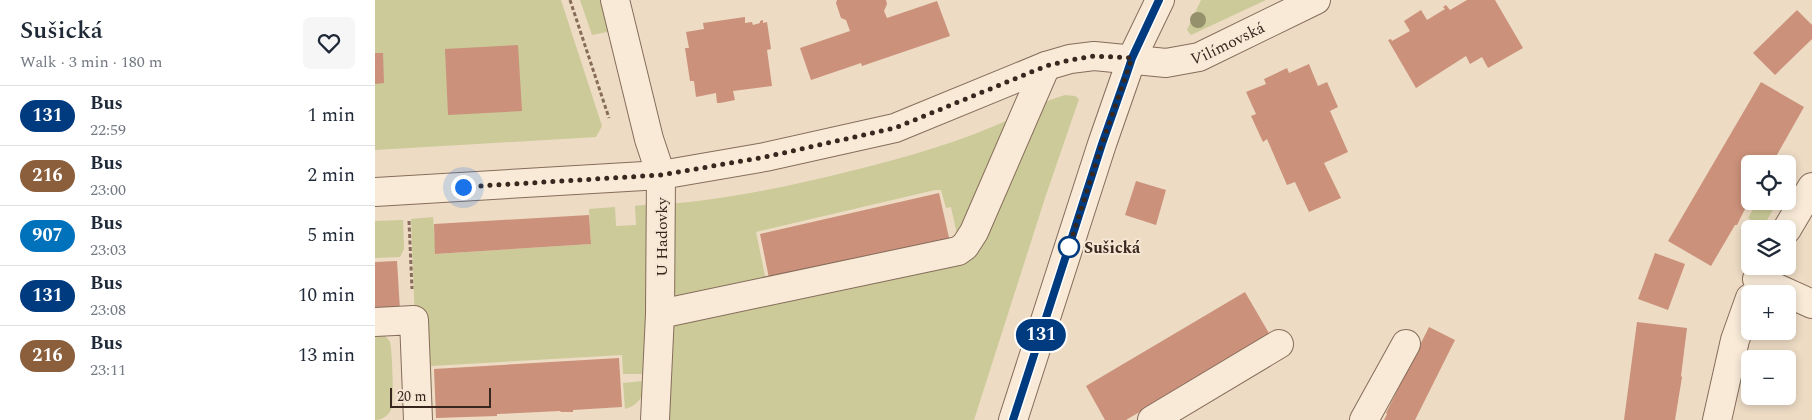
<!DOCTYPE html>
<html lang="en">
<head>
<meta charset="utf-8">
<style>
	:root { --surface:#fff; --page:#f6f6f7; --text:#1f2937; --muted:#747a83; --line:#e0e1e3 }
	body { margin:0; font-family:Spectral,serif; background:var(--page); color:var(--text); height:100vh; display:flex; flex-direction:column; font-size:19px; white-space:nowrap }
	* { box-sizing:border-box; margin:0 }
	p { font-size:16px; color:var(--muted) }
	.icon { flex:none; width:28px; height:28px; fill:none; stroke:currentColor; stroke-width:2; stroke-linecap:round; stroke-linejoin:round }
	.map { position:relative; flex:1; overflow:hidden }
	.side { display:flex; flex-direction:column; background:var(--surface); width:375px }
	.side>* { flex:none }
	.badge { padding:0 10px; border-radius:16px; font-size:18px; line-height:32px }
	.fabs { position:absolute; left:1366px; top:155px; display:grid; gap:10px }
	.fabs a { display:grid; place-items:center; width:55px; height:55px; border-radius:8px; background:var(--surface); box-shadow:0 2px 8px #0003; font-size:25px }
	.scale { position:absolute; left:15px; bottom:12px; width:101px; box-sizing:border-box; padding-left:5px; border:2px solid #38271f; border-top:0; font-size:14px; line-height:18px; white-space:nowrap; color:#38271f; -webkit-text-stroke:4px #f5e6d3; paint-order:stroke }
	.you { position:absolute; width:25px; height:25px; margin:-12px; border:4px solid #fff; border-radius:50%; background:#1a73e8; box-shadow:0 0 0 8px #1a73e833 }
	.map>.badge { position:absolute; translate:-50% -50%; box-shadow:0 0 0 2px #fff }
	.round { display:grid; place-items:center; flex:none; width:52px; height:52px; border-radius:8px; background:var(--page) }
	.overview { display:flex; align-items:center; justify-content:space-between; height:85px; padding:0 20px }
	h1 { font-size:24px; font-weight:600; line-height:38px }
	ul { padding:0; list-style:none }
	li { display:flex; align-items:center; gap:15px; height:60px; padding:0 20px; border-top:1px solid var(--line) }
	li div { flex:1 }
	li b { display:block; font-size:19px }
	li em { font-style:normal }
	li .badge { min-width:55px; font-weight:700; text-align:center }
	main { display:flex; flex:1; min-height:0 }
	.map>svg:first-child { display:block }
	.green { fill:#cbca98 }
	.building { fill:#cb917b }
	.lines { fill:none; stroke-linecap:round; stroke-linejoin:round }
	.minor-casing { stroke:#876c5b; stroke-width:30 }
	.path { stroke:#876c5b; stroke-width:3; stroke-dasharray:4 2.5; stroke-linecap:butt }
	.minor { stroke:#f8ead7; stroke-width:28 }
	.tree { fill:#96916d }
	.line-casing { stroke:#fff; stroke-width:11 }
	.line { stroke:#003b80; stroke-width:8 }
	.walk { stroke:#38271f; stroke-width:5; stroke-dasharray:0 9 }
	.stop-dot { fill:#fff; stroke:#003b80; stroke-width:2.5 }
	.labels { text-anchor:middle; stroke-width:4; stroke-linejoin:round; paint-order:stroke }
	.street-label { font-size:16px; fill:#38271f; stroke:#f5e6d3 }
	.stop-label { font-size:16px; font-weight:bold; fill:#38271f; stroke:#f5e6d3; text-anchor:start }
</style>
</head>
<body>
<main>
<section class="side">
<div class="overview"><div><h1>Sušická</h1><p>Walk · 3 min · 180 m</p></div><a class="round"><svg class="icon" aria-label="heart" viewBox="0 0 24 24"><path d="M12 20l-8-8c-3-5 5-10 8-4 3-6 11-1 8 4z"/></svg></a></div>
<ul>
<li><span class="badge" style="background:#003b80;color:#fff">131</span><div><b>Bus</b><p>22:59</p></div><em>1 min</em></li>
<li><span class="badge" style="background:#8b5e3c;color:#fff">216</span><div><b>Bus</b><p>23:00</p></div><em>2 min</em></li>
<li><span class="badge" style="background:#0072bc;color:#fff">907</span><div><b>Bus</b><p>23:03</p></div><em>5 min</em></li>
<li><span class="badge" style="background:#003b80;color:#fff">131</span><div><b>Bus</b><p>23:08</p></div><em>10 min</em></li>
<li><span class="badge" style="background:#8b5e3c;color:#fff">216</span><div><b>Bus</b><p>23:11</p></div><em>13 min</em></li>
</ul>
</section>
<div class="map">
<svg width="1437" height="420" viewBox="0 0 1437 420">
	<rect width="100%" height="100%" fill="#eddbc4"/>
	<g class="green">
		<path d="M0 0H186L227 126 221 137 0 150Z"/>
		<path d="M205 0H234L242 30 217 35Z"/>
		<path d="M826 0H891L816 35 812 30Z"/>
		<path d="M690 95 700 96 704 99 670 198 599 420H282L290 321 587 257 660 108 675 100Z"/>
		<path d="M638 118 583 239 576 207 571 208 566 190H560L381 232 392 286 291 304 293 204C355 199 415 186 476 171 532 157 585 142 638 118Z"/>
		<path d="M1383 201H1403L1388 227 1373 218Z"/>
		<path d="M277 204 268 394C264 402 258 407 250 409L248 383 267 381V374H248L247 355 56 366 58 420 48 409 43 398 36 219 58 217 61 254 216 244 214 209 240 207 241 226 261 225 260 206Z"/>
		<path d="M28 220 29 249 25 257 0 258V221Z"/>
		<path d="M6 333C10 336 13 338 15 342 17 348 19 399 17 406 16 414 8 420 0 420V334Z"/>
	</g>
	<g class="building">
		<path d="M462 0H511L512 4 509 11 512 18 562 1 575 36 487 66 486 63 436 80 425 48 475 31 471 20 466 18 461 3Z"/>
		<path d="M1092 0H1120L1148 48 1113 68 1107 57 1095 64 1091 56 1041 88 1013 40 1016 39 1017 41 1035 31 1029 21 1046 10 1052 20 1070 9 1068 7 1071 5 1075 10Z"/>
		<path d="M1422 10 1437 25V39L1400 75 1378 53Z"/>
		<path d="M370 17V23L377 22 378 25 385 23V21L388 20V23L392 22 396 49 392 50 397 86 358 91 360 100 345 103H342L341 93 321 97 319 81H315L310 48H314L311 32 329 29 328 23Z"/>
		<path d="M143 45 147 111 73 115 70 49Z"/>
		<path d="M0 53H8L9 83 0 84Z"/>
		<path d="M934 64 943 86 952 82 963 107 955 111 973 152 949 163 966 198 934 212 920 182 912 185 892 139 888 142 876 116 881 114 871 92 891 84 889 79 912 68 914 73Z"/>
		<path d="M1386 82 1429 107 1399 160 1398 159 1396 164H1375V199L1362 225H1360L1336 266 1293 241Z"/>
		<path d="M761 181 791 190 781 225 750 215Z"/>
		<path d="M564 193 575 242 395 283 385 234Z"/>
		<path d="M214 215 216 244 60 254 59 224Z"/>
		<path d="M1280 253 1310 264 1293 310 1263 299Z"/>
		<path d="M22 261 25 310 0 311V262Z"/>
		<path d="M870 292 895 335 751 420H730L711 386Z"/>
		<path d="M1262 322 1312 328 1306 376 1307 377 1300 420H1249Z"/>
		<path d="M1054 327 1080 340 1040 420H1009L1012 414 1011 413Z"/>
		<path d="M244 358 247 407 198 410V412H186L185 411 122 414V416L61 418 59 369Z"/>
	</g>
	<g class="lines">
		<defs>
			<g id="minor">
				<path d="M240 0 274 139 286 175 285 314 280 420"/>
				<path id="s1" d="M0 192 286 175 390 157 520 128 671 66 695 59 719 56 791 63 824 57 941 0"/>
				<path d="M1412 229 1437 187"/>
				<path d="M1382 279 1437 304"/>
				<path d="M285 314 583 251 590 246 599 232 671 66"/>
				<path d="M0 322 39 320 43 420"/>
				<path d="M638 420 727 144 757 58 785 0"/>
				<path d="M777 420 904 344"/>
				<path d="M989 420 1031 344"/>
				<path d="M1342 420 1360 340 1375 298"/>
			</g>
		</defs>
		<use href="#minor" class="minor-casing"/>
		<g class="path">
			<path d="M195 0 234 118"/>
			<path d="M34 221 37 289"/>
		</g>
		<use href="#minor" class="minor"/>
	</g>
	<circle class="tree" cx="823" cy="20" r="8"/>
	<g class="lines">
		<defs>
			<path id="line" d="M638 420 727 144 751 76 757 58 784 0"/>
		</defs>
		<use href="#line" class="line-casing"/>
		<use href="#line" class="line"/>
		<path class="walk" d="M88 187 286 175 390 157 520 128 671 66 695 60 719 56 757 58 727 144 693 250 694 247"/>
	</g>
	<circle class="stop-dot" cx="694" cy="247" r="10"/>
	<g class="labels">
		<g class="street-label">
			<text dy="6" stroke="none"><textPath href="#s1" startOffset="875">Vilímovská</textPath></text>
			<text transform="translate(286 237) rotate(-90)" y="6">U Hadovky</text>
		</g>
		<g class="stop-label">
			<text x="709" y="253">Sušická</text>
		</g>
	</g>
</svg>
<div class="fabs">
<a><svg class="icon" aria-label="locate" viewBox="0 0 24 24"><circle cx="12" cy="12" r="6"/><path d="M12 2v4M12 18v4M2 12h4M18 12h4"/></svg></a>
<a><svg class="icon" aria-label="layers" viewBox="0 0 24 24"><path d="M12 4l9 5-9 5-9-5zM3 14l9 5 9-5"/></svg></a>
<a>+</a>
<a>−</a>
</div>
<div class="scale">20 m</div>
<div class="you" style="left:88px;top:187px"></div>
<b class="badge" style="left:666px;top:335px;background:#003b80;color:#fff">131</b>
</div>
</main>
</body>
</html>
